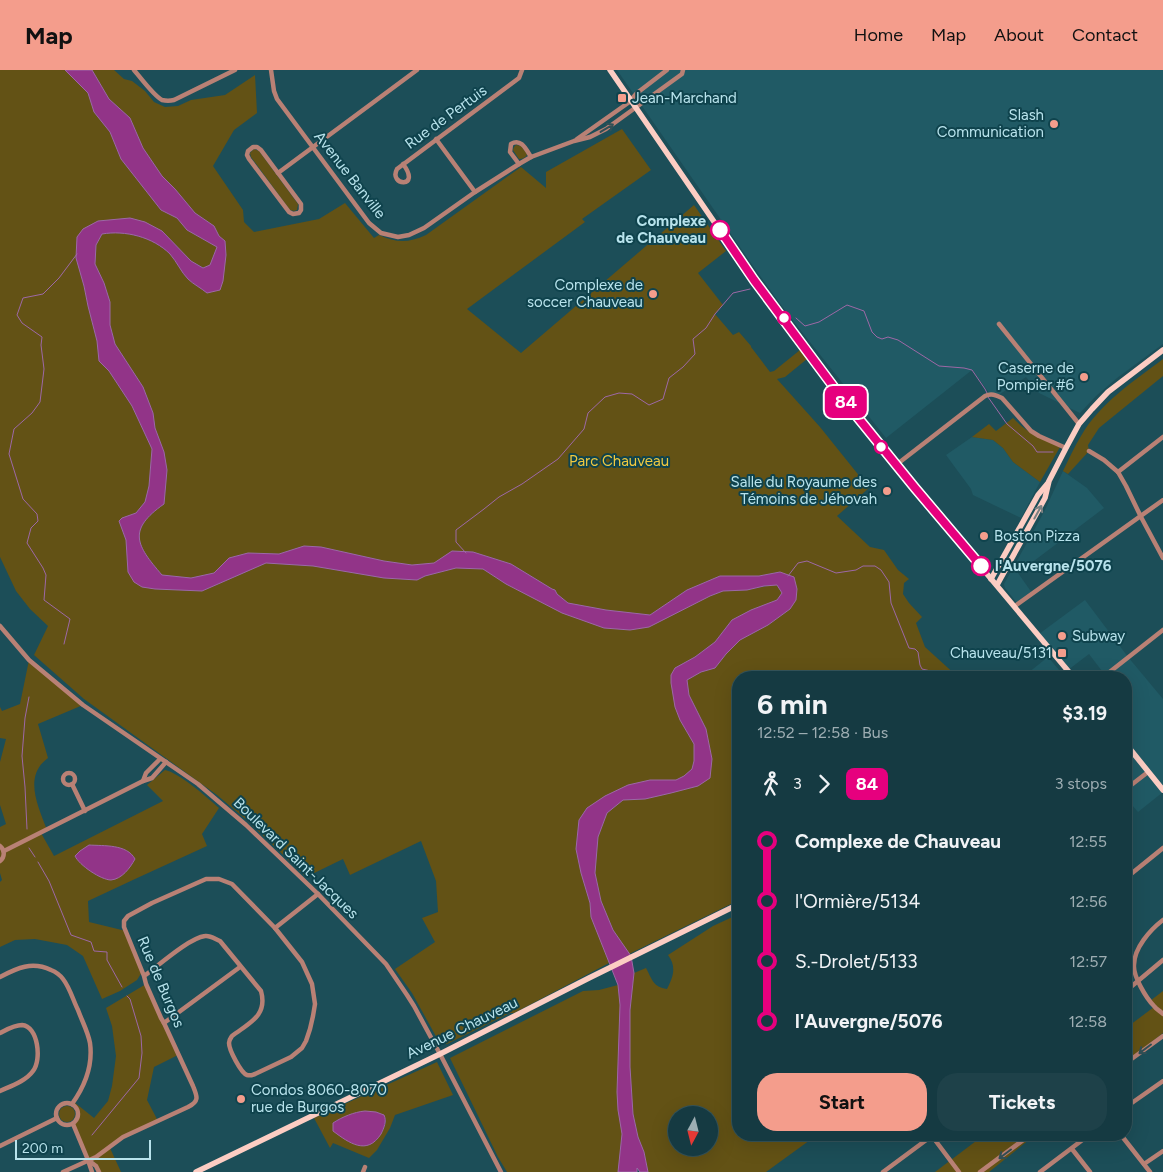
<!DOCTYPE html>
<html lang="en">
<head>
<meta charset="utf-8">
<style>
	:root { --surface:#153a42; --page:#1e4149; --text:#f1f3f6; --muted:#9dadb2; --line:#34545b; --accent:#f49d8c }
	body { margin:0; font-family:Figtree,sans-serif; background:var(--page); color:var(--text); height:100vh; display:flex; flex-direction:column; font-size:19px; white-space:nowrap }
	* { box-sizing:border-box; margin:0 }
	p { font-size:16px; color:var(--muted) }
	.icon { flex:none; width:28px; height:28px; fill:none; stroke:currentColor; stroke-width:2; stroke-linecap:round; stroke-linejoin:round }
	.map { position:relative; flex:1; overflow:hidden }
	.side { position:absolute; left:732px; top:601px; width:400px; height:470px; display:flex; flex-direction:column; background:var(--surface); border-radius:20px; box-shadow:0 5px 20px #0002,0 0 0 1px var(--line) }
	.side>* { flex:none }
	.badge { padding:0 10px; border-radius:8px; font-size:18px; line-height:32px }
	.needle { width:32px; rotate:187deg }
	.tools { position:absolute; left:668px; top:1036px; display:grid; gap:10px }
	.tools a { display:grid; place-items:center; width:50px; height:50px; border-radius:50%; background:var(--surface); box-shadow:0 5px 20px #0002,0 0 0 1px var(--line); font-size:25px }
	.scale { position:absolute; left:15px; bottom:12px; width:136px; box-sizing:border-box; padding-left:5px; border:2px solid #b8e3ec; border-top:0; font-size:14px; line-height:18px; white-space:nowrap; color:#b8e3ec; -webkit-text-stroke:4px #0f434d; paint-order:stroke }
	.map>.badge { position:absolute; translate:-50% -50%; box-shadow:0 0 0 2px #fff }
	.legs { display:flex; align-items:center; gap:8px; height:55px; padding:0 25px; font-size:16px }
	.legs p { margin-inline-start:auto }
	.summary { display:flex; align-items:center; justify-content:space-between; height:85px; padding:0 25px }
	h1 { font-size:28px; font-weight:700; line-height:38px }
	.primary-button { display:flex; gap:10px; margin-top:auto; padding:10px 25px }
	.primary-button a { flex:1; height:58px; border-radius:20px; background:var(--accent); color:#111; font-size:20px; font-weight:700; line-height:58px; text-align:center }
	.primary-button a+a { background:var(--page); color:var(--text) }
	ul { padding:0 25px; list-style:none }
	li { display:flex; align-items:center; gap:18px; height:60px; font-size:19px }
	li i { display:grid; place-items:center; width:8px; height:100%; margin:0 6px; background:currentColor }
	li i::after { content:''; width:12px; height:12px; margin:-6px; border:4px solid; border-radius:50%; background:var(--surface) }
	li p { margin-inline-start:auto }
	li:first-child i { background:linear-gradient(#0000 50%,currentColor 0) }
	li:last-child i { background:linear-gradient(currentColor 50%,#0000 0) }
	header { display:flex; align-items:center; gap:30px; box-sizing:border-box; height:70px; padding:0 25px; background:var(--accent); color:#111 }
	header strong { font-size:24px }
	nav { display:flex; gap:28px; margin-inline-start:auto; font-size:18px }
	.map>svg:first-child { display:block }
	.built { fill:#205a65 }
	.green { fill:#635215; fill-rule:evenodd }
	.water { fill:#923488; stroke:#9d68a6 }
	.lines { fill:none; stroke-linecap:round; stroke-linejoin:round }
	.stream { stroke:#9d68a6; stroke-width:1 }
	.minor { stroke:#b98175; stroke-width:4.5 }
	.major { stroke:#fccdc3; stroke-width:5.5 }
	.oneway { stroke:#314f55 }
	.oneway2 { stroke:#7a8182 }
	.line-1-casing { stroke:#fff; stroke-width:11 }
	.line-1 { stroke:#e6007e; stroke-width:8 }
	.poi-dot { fill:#f49d8c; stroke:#0f434d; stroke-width:2 }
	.stop-1-dot { fill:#fff; stroke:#e6007e; stroke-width:2.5 }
	.labels { text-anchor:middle; stroke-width:4; stroke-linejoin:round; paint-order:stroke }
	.poi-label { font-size:15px; fill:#b8e3ec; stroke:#0f434d; text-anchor:end }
	.street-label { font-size:15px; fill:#b8e3ec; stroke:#0f434d }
	.stop-label { font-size:15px; font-weight:bold; fill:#b8e3ec; stroke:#0f434d; text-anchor:end }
	.park-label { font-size:15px; fill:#f0c940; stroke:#0f434d }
</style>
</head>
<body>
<header>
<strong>Map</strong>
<nav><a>Home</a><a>Map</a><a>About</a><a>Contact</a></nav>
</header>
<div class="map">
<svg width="1163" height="1102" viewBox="0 0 1163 1102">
	<rect width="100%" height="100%" fill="#1c4e58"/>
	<g class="built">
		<path d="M617 0H1163V274L1117 308 1096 326 1080 343 1039 323 1026 307 1000 324H990L972 300 886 368 787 243 758 203Z"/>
		<path d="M972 367 993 370 1003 378 1013 392 1040 412 1021 448 973 425 971 419 946 385Z"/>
		<path d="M1063 401 1087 418 1104 438 1018 503 1032 523 1017 533 1005 518 1004 514 1044 442Z"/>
		<path d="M1085 530 1128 587 1163 629V722L1138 742 1126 728V608L1102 607 1105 605 1089 584 1068 600 1039 564Z"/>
		<path d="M1048 587 1065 607H1023Z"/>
	</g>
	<g class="green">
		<path d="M0 0H65L67 1 88 23 94 42 110 62 121 89 161 140 177 148 187 160 217 177 210 195 204 198 191 191 162 161 98 151 77 184 76 188 84 216 88 236 97 271 99 291 109 301 132 336 152 379 149 416 145 432 136 443 123 448 119 451 126 470 128 502 142 517 155 519 202 521 266 493 313 496 384 508 417 510 425 506 456 498 483 499 506 514 604 558 630 560 710 526 723 521 747 520 776 514 782 523 777 530 751 540 732 550 715 572 695 587 675 598 680 650 694 674V691L692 699 684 706 676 710H650L587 738 579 750 576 779 581 803 590 833 591 847 601 869 609 893 514 943H510L447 974H444L438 970 412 923 395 899 435 872 422 848 438 842 436 811 421 771 350 805 343 789 306 807 249 752 217 725 84 629 34 585 48 556 30 539 16 521 0 487Z"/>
		<path d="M92 0H114L124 9 132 11 145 21 154 32 165 37 178 36 191 30 225 25 255 5 257 43 234 60 213 96 243 140 244 152 254 162 319 149 345 133 374 168 379 165C397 173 408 173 426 165L521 97 546 118V102L622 59 651 100 582 149 585 152 467 239 521 283 694 135 726 181 698 203 723 235 715 244 733 265 739 262 751 276V277L770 302 774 301 800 280 807 289 785 307 777 309 820 357 869 418 837 446 870 477 884 480 898 500 909 509 904 513 903 524 909 533 922 547 916 553 925 577 958 607 739 608V830L629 884 613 860 601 831 595 803 598 767 607 743 623 730 645 729 698 716 706 659 689 625 687 610 701 602 715 598 726 584 740 570 768 555 790 539 779 502 759 506H720L687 520 650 545 606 540 568 533 557 524 555 520 552 519 511 494 473 482 452 481 434 494 412 495 384 491 321 477 304 476 279 484 248 483 229 488 214 503 191 508 162 505C136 475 127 460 164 434L167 400 164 382 155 358 153 343 143 317 115 274 110 255V232L104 213 95 194 96 175 102 164C125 160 153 167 170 184 177 192 181 202 188 209 193 214 201 218 207 223L226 185 225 172 219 166 214 156 195 143 175 119 162 106 143 78 130 48 109 29Z"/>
		<path d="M516 75 521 76 527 84C526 88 522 89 519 89L513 80 514 77Z"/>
		<path d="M254 79 259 81 298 134 297 140 294 141 290 140 251 87 250 83Z"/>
		<path d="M1163 289V306L1099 358 1088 375 1089 381 1068 404 1063 401C1069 389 1074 377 1081 366 1100 333 1134 311 1163 289Z"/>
		<path d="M1013 348C1028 364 1040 368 1060 377L1040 412 1013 392 1003 378 993 370 972 367 989 354 996 361Z"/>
		<path d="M29 590 83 635 38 654 48 688C23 706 38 736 47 760L41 763 54 786 163 731 147 715 165 700C178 702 208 728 219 738L202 764 207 776 135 809 88 831 89 852 126 861 142 902 137 910 120 921 102 929 83 886 67 875 35 869 15 870 0 877V812L2 810 0 803V757L6 754 0 735V692L6 669 0 668V637L2 641 20 634Z"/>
		<path d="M739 844V920L733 928 739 934V1065H817L766 1102H648L644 1082 638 1067 633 1044 630 997V940L634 903 646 898C652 909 653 917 667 919 673 907 677 897 668 885L713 856ZM676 1045H709V1078H676Z"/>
		<path d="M146 914 178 985 154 997 147 1030 158 1051 123 1067 110 1078 121 1102H99L91 1087 88 1090 74 1053C80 1046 80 1039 72 1034L74 1032 94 1048 108 1031 112 1016 116 986 112 956 106 938Z"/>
		<path d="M618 915 620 935 622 1064 618 1102H507L498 1087 450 988 583 921 599 920Z"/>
		<path d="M1163 921V963L1126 992V958L1154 937 1150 931Z"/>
		<path d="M437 992 453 1025 395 1045 390 1058 377 1080 369 1088 333 1073 330 1078 314 1048ZM358 1042H376L384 1045C389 1054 381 1063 376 1071L333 1053 337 1050Z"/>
		<circle cx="67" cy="1044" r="8"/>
		<path d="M984 1065H1035L989 1102H935Z"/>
	</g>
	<g class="water">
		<path d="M65 0H92L109 29 130 48 143 78 162 106 175 119 195 143 214 156 219 166 225 171 226 185 223 211 220 220 207 223C201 218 193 214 188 209 181 202 177 192 170 184 153 167 125 160 102 164L96 175 95 194 104 213 110 232V255L115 274 143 317 153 343 155 358 164 382 167 400 164 434C127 460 136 475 162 505L191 508 214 503 229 488 248 483 279 484 304 476 321 477 384 491 412 495 434 493 452 481 473 482 511 494 552 519 555 520 557 524 568 533 606 540 650 545 687 520 720 506H759L780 502 794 507 797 519 796 530 790 539 768 555 740 570 726 584 715 598 701 602 687 610 689 625 706 659 712 689 710 708 698 716 671 723 645 729 623 730 607 743 598 767 595 803 601 831 613 860 631 886 634 903 630 940V997L633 1044 638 1067 644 1082 648 1102H640L637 1098V1102H618L622 1064 618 1040 617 1022 620 935 618 915 591 847 590 833 581 803 576 779 579 750 587 738 605 726 628 715 650 710H676L684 706 692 699 694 691V674L680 650 675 637 671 613V605L675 598 695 587 715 572 732 550 751 540 777 530 782 523 777 515 764 516 747 520 723 521 710 526 649 557 630 560 604 558 562 543 506 514 483 499 456 498 425 506 417 510 384 508 313 496 266 493 202 521 155 519 142 517 134 512 128 502 126 470 119 451 122 448 136 443 145 432 149 416 152 379 132 336 109 301 99 291 97 271 88 236 84 216 76 188 77 167 83 159 98 151 130 148 145 152 162 161 191 191 203 198 210 195 217 177 187 160 177 148 161 140 121 89 110 62 94 42 88 23Z"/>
		<path d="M89 775C104 776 127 774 135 789 130 798 122 809 111 810 101 810 79 795 75 786L80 781Z"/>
		<path d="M365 1041 376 1042 384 1045C387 1051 384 1058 381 1064 367 1086 349 1073 333 1061V1053C342 1047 354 1042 365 1041Z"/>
	</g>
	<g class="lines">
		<g class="stream">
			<path d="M796 248 805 256 819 252 847 235 864 241 872 262 877 267 882 269 888 267 898 270 939 296 964 298 972 300 985 319 987 323"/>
			<path d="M988 327 1007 354 1033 376 1037 382H1053"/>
			<path d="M466 483 456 472V460L484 439 499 427 522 414 558 389 584 359 588 343 605 327 619 323 632 324 649 335 663 329 669 308 683 297 695 284 693 269 706 258 715 244 733 223 750 219"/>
			<path d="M788 506 798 493 807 491 836 503 856 500 863 496H875L881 500 889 512 891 533 909 578 915 579 918 582 920 595 922 599 935 602 945 608"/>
			<path d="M64 574 70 549 44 530 46 505 43 498 27 473 31 458 38 451 37 444 23 429 9 384 14 359 32 343 40 332 44 299 41 275 42 267 22 253 17 245 23 228 43 224 59 208 77 184"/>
			<path d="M27 759 25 717 22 686 25 648 29 627"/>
			<path d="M29 778 35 787"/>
			<path d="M38 792 49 811 71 865 91 872 94 881 107 882V890L122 917"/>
			<path d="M92 1065 139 1008 142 983 141 966 130 929 127 926"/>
		</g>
		<g class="minor">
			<path d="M134 0C140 7 154 26 162 30 166 31 170 31 174 30L235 0"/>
			<path d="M271 0 274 21 277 29 369 153 381 163 398 167 409 165 424 158 475 122 519 94 531 87 574 71 590 67 606 59 682 4 683 0"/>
			<path d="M436 69 475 122"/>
			<path d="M577 69 628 33 637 23 667 0"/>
			<path d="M253 77H257L261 80 301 134V140L299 143 293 144 289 142 249 89 247 85 248 81Z"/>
			<path d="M403 94C422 119 388 116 397 99L519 8 522 0"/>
			<path d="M519 94 510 82 511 74C521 68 526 79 531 87"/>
			<path d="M278 103 417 0"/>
			<path d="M999 254 1079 354"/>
			<path d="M1089 381 1104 390 1118 402 1126 416 1141 447 1163 488"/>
			<path d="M896 395 985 326C991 323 996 325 1002 328L1031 361 1039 366 1066 378"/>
			<path d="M1118 402 1163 367"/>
			<path d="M1015 536 1163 430"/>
			<path d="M0 556 29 590 83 635 198 714 246 755 318 824 386 894 407 925 414 936 440 984 501 1102"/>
			<path d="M1102 608 1163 560"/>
			<circle cx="69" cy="709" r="6"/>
			<path d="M143 711 146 703 160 689"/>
			<path d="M72 714 85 741"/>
			<path d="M1126 719 1148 702"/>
			<path d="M0 776C5 780 5 787 0 791"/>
			<path d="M4 781 143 711 152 708 166 692"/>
			<path d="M1126 808 1163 778"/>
			<path d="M1163 850C1150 860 1134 878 1134 895 1133 906 1146 928 1154 936 1156 939 1160 941 1163 944"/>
			<path d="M275 858 318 824"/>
			<path d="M0 907C17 898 32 891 51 900 56 902 60 905 63 909 70 918 73 930 78 940 82 951 88 962 90 973 93 995 85 1016 72 1034"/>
			<path d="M1126 921 1163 890"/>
			<path d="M164 953 240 897"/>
			<path d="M0 963C6 960 14 955 22 955 38 956 42 990 33 1001 26 1011 11 1016 0 1021"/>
			<path d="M1126 993 1163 966"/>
			<circle cx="67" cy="1044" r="11"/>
			<path d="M1126 1037 1163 1011"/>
			<path d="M73 1054 88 1090 92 1102"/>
			<path d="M1121 1065 1150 1102"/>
			<path d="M932 1066 959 1102"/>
			<path d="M0 1076 57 1048"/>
			<path d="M1072 1079 1090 1102"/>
			<path d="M88 1090 96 1096 99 1102"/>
			<path d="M1144 1094 1163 1081"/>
			<path d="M63 1102 96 1087 123 1067 188 1037C200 1031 197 1026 193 1016L164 953 161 948 146 914 144 906 124 857V851L128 846 152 833 206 809H219L232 814 275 858 302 892 312 914 315 934 313 946 310 959 306 971 302 978 291 987 255 1004C252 1005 251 1006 247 1005 241 1003 229 980 229 973 229 970 230 969 232 966 249 953 268 946 261 921L220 871C215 869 210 865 205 866 189 868 158 896 144 906"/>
			<path d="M363 1102 365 1097"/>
			<path d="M883 1102 933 1065"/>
			<path d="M980 1102 1030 1065"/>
			<path d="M1040 1102 1089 1065"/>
		</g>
		<g class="major">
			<path d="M610 0 754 210 843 328 915 418 1074 608"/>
			<path d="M991 509 1038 425 1048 413"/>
			<path d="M997 515 1045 428 1049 411 1066 378 1079 354 1092 339 1108 322 1163 280"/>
			<path d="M1126 674 1163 720"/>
			<path d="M196 1102 440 984 589 908 739 834"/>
		</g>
	</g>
	<defs><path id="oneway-shaft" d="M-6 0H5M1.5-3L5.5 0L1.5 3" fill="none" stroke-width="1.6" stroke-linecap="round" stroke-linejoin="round" transform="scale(1.25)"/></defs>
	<g class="oneway">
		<use href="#oneway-shaft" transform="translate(607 58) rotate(-31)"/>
		<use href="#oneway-shaft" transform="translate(1145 979) rotate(143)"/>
		<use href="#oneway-shaft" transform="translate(1005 1084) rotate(143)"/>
	</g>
	<use class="oneway2" href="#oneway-shaft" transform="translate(1038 442) rotate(-61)"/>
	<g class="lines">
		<defs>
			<path id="line-1" d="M720 160 754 210 842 328 915 418 981 496"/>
		</defs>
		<use href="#line-1" class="line-1-casing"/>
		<use href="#line-1" class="line-1"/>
	</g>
	<g class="poi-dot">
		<rect x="617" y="23" width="10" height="10" rx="2.5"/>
		<circle cx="1054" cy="54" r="5"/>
		<circle cx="653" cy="224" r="5"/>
		<circle cx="1084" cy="307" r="5"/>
		<circle cx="887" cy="421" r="5"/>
		<circle cx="984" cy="466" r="5"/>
		<circle cx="1062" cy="566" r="5"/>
		<rect x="1057" y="578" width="10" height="10" rx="2.5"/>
		<circle cx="241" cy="1029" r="5"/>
	</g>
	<g class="stop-1-dot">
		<circle cx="720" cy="160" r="9"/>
		<circle cx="784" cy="248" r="6"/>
		<circle cx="881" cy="377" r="6"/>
		<circle cx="981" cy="496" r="9"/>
	</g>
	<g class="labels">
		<g class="poi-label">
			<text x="632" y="33" text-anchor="start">Jean-Marchand</text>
			<text x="1044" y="50">Slash<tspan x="1044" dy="17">Communication</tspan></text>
			<text x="643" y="220">Complexe de<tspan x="643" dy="17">soccer Chauveau</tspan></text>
			<text x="1074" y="303">Caserne de<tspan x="1074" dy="17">Pompier #6</tspan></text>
			<text x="877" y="417">Salle du Royaume des<tspan x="877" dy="17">Témoins de Jéhovah</tspan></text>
			<text x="994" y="471" text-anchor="start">Boston Pizza</text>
			<text x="1072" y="571" text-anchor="start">Subway</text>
			<text x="1052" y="588">Chauveau/5131</text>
			<text x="251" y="1025" text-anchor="start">Condos 8060-8070<tspan x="251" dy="17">rue de Burgos</tspan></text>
		</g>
		<g class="street-label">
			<text transform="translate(446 47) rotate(-36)" y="5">Rue de Pertuis</text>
			<text transform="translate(350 105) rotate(52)" y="5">Avenue Banville</text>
			<text transform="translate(296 788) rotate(44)" y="5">Boulevard Saint-Jacques</text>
			<text transform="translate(161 912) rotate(67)" y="5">Rue de Burgos</text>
			<text transform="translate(462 958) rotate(-26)" y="5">Avenue Chauveau</text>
		</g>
		<g class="stop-label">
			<text x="706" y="156">Complexe<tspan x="706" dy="17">de Chauveau</tspan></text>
			<text x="995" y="501" text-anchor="start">l'Auvergne/5076</text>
		</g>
		<g class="park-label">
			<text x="619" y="396">Parc Chauveau</text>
		</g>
	</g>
</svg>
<div class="tools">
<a><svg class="needle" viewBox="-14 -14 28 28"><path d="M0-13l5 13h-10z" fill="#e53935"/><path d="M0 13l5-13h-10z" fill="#9dadb2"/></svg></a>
</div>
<div class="scale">200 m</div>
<b class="badge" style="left:846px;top:332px;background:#e6007e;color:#fff">84</b>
<section class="side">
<div class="summary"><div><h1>6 min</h1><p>12:52 – 12:58 · Bus</p></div><b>$3.19</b></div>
<div class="legs"><svg class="icon" aria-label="walk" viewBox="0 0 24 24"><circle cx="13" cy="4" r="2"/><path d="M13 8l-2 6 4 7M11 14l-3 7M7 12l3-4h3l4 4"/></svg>3<svg class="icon" aria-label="forward" viewBox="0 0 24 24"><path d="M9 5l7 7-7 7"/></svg><b class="badge" style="background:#e6007e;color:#fff">84</b><p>3 stops</p></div>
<ul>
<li><i style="color:#e6007e"></i><b>Complexe de Chauveau</b><p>12:55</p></li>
<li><i style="color:#e6007e"></i><span>l'Ormière/5134</span><p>12:56</p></li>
<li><i style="color:#e6007e"></i><span>S.-Drolet/5133</span><p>12:57</p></li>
<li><i style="color:#e6007e"></i><b>l'Auvergne/5076</b><p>12:58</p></li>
</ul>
<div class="primary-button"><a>Start</a><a>Tickets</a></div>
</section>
</div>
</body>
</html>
